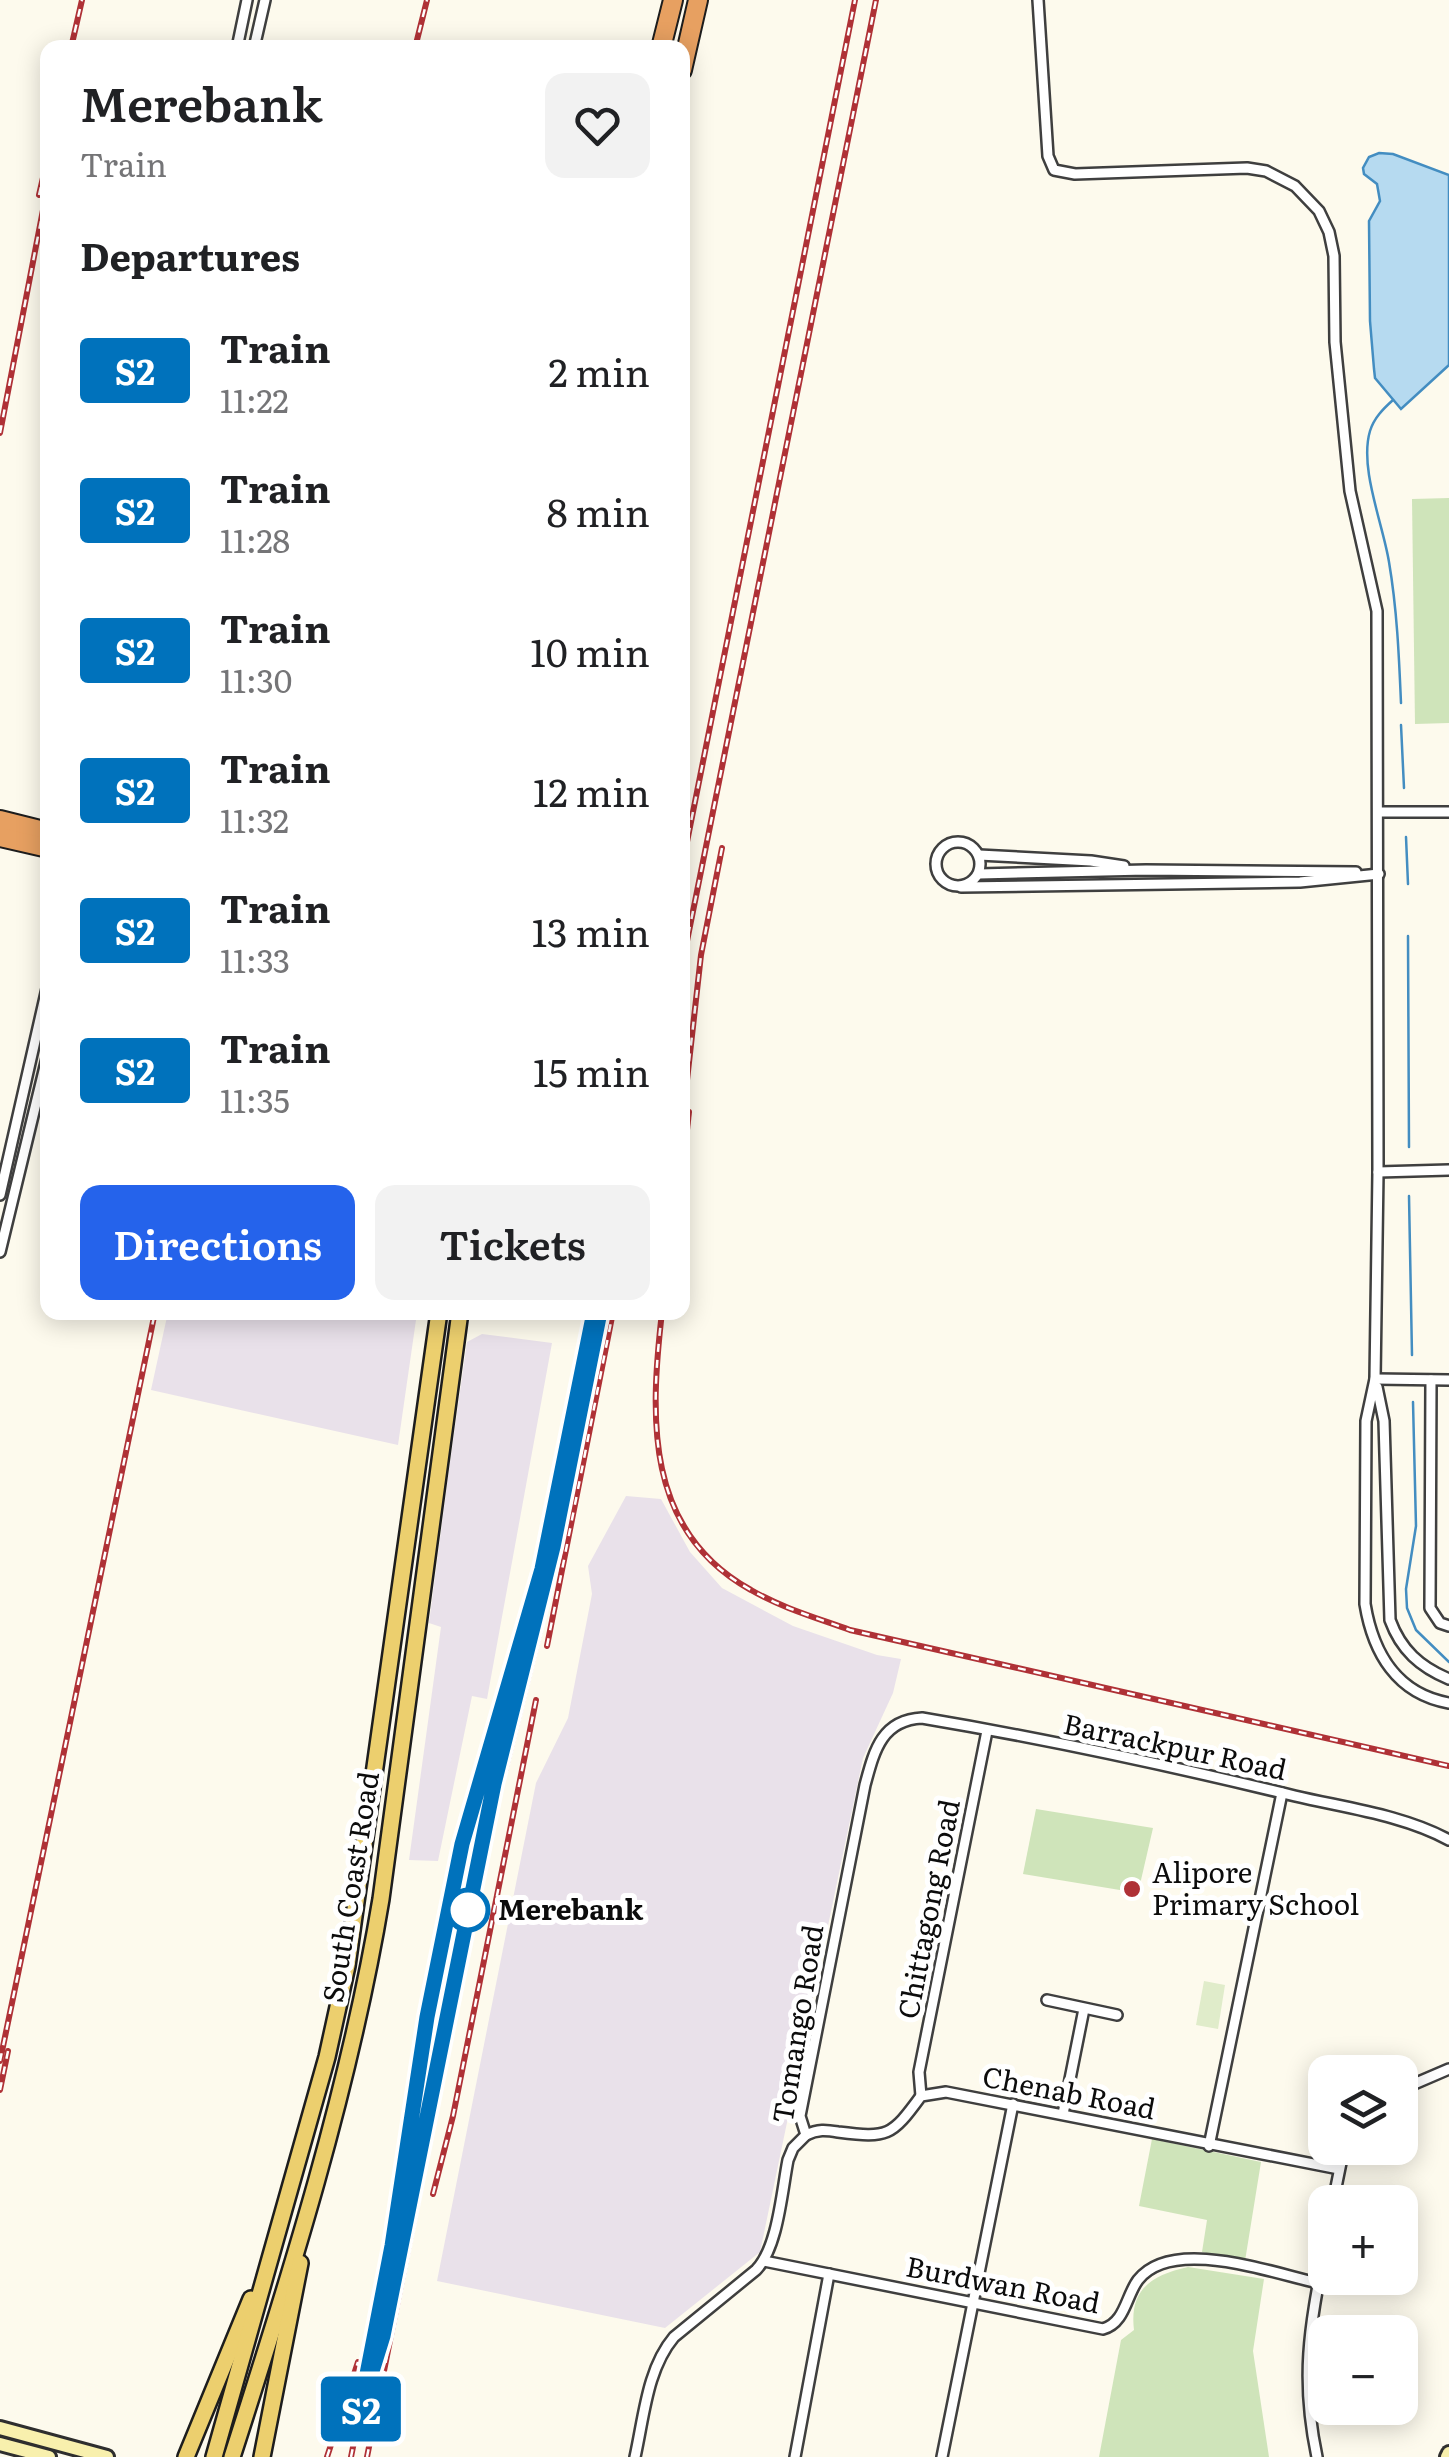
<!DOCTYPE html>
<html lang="en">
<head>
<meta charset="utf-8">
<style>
	:root { --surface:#fff; --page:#f2f2f2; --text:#202124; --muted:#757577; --accent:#2563eb }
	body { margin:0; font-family:Literata,serif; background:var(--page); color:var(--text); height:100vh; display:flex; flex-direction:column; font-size:38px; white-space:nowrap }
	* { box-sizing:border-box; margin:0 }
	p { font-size:32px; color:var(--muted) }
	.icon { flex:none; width:55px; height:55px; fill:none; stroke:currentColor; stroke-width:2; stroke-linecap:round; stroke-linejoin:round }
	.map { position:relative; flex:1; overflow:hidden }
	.details { position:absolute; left:40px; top:40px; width:650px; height:1280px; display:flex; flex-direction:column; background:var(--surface); border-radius:20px; box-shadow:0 5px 25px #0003 }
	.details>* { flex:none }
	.badge { padding:0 20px; border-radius:8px; font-size:35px; line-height:65px }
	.fabs { position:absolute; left:1308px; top:2055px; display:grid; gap:20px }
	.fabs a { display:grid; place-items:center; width:110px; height:110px; border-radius:20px; background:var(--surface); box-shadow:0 5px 25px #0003; font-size:50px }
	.map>.badge { position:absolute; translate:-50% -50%; box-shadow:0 0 0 5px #fff }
	h2 { padding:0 40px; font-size:38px; line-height:90px }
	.round { display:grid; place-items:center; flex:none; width:105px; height:105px; border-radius:20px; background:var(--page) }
	.overview { display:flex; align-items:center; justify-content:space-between; height:170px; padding:0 40px }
	h1 { font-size:48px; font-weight:600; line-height:75px }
	.action { display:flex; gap:20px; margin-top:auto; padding:20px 40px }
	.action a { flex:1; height:115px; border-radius:20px; background:var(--accent); color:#fff; font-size:40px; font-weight:600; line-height:115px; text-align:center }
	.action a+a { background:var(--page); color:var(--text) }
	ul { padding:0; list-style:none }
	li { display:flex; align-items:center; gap:30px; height:140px; padding:0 40px }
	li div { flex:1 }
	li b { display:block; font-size:38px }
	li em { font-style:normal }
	li .badge { min-width:110px; font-weight:700; text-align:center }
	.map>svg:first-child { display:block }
	.industrial { fill:#e9e1ea }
	.green { fill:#cfe4ba }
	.pitch { fill:#e0ecca }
	.water { fill:#b6daf0; stroke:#438dc1; stroke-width:2.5 }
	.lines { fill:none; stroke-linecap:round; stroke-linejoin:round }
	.stream { stroke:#438dc1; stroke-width:2.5 }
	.street-casing { stroke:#3f3f3f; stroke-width:14 }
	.secondary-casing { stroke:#2e2e2e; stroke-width:18 }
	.primary-casing { stroke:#1d1d1d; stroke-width:20 }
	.highway-casing { stroke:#1d1d1d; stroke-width:22 }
	.street { stroke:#fff; stroke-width:9 }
	.secondary { stroke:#f8f0ad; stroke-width:12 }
	.primary { stroke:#eccf6e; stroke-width:15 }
	.highway { stroke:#e7a061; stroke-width:18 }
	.rail-casing { stroke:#af3136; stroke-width:6 }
	.rail { stroke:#fff; stroke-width:2.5; stroke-dasharray:8; stroke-linecap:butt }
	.line-casing { stroke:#fff; stroke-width:22 }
	.line { stroke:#0072bc; stroke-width:15 }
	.poi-dot { fill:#af3136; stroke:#fff; stroke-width:4 }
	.stop-dot { fill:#fff; stroke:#0072bc; stroke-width:5 }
	.labels { text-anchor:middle; stroke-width:10; stroke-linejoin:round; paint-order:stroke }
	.street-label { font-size:28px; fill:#0c0c0c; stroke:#fff }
	.poi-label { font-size:28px; fill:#0c0c0c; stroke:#fff; text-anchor:start }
	.stop-label { font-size:28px; font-weight:bold; fill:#0c0c0c; stroke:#fff; text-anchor:start }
</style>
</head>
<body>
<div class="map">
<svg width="1449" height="2457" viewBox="0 0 1449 2457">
	<rect width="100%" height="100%" fill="#fdfaed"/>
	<g class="industrial">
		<path d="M168 1312 417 1313 398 1445 151 1390Z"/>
		<path d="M482 1334 552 1343 487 1699 472 1696 438 1861 409 1860 441 1627 429 1623 449 1469 467 1342Z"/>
		<path d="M626 1496 661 1499 690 1552 722 1588 793 1626 877 1655 901 1659 893 1693 863 1758 760 2252 665 2328 437 2281 536 1783 568 1718 592 1594 588 1566Z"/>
	</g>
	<g class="green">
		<path d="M1449 498V723L1415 724 1412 499Z"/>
		<path d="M1036 1809 1153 1828 1138 1893 1023 1874Z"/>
		<path d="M1152 2139 1261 2162 1245 2261 1202 2252 1207 2220 1139 2206Z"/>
		<path d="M1188 2267 1264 2279 1253 2351 1269 2457H1099L1121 2340 1134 2330C1129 2289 1152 2275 1188 2267Z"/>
	</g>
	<path class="pitch" d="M1204 1981 1225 1985 1218 2029 1196 2025Z"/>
	<path class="water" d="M1379 153 1393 154 1449 175V365L1401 409 1375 378 1374 369 1370 321 1369 221 1380 201 1377 184 1364 174 1363 168 1369 157Z"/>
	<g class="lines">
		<g class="stream">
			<path d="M1393 400C1383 409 1374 418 1370 431 1359 468 1383 524 1389 562 1397 609 1399 656 1401 703"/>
			<path d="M1401 725 1404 788"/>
			<path d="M1406 837 1408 884"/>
			<path d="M1408 936 1409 1147"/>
			<path d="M1409 1196 1412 1355"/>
			<path d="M1413 1402 1416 1526 1406 1589 1407 1608 1416 1630 1449 1662"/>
		</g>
		<defs>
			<g id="street">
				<path d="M1038 0 1048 156 1054 170 1075 174 1247 168 1266 171 1295 186 1319 211 1329 232 1334 256 1335 342 1350 491 1377 611 1378 1172 1375 1379 1366 1421 1365 1604C1373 1653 1397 1694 1449 1703"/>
				<path d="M237 48 247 0"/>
				<path d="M254 48 265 0"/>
				<path d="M1379 812H1449"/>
				<circle cx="958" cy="864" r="22"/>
				<path d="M979 855 1091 861 1124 866"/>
				<path d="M979 874 1146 870 1356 872"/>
				<path d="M961 887 1300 882 1379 874"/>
				<path d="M1378 1172 1449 1170"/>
				<path d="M0 1195 48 984"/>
				<path d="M0 1252 48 1054"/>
				<path d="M1375 1379 1449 1380"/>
				<path d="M1431 1380 1430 1608 1440 1623 1449 1626"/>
				<path d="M1377 1387 1384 1421 1390 1620C1401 1650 1420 1667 1449 1679"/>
				<path d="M1047 2000 1117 2015"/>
				<path d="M1400 2090 1449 2069"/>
				<path d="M921 2096 919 2072 987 1731"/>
				<path d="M1063 2114 1084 2009"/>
				<path d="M806 2135C818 2129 826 2130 838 2132 888 2138 891 2137 921 2096L946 2092 1339 2169"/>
				<path d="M1209 2146 1282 1793"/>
				<path d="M1333 2202 1344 2148"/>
				<path d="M764 2261 1103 2329C1125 2323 1126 2296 1138 2280 1172 2236 1272 2273 1318 2283"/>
				<path d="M635 2457C644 2417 647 2369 674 2337L756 2270C778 2248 782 2190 788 2160L793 2148 806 2135 800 2116 865 1785C874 1752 881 1720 922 1718 1047 1739 1172 1766 1295 1796 1346 1808 1403 1815 1449 1840"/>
				<path d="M795 2457 829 2274"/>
				<path d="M942 2457 1013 2104"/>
				<path d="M1317 2457C1300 2376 1310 2327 1325 2248"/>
			</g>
			<g id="secondary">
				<path d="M0 2428 107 2457"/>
				<path d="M0 2444 49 2457"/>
				<path d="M1447 2457 1449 2453"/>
			</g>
			<g id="primary">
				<path d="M186 2457 251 2299"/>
				<path d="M214 2457 327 2057 347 1966 439 1312"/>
				<path d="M232 2457C290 2277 350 2086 381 1899L460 1312"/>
				<path d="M262 2457 300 2263"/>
			</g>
			<g id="highway">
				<path d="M661 48 673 0"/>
				<path d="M682 70 698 0"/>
				<path d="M0 820 48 832"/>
				<path d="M0 837 48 848"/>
			</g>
		</defs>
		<use href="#street" class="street-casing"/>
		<use href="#secondary" class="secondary-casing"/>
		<use href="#primary" class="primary-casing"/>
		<use href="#highway" class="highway-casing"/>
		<use href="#street" class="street"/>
		<use href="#secondary" class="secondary"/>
		<use href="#primary" class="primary"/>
		<use href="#highway" class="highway"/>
		<defs>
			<g id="rail">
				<path d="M71 48 82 0"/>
				<path d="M415 48 427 0"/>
				<path d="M39 195 48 156"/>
				<path d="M0 433 48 184"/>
				<path d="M682 867 855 0"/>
				<path d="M682 966 876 0"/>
				<path d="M682 1125 701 955 722 848"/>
				<path d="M682 1175 689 1112"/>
				<path d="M662 1312C650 1417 644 1531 751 1590 782 1608 817 1618 850 1630L1449 1766"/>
				<path d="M547 1646 613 1312"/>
				<path d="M505 1771 540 1630"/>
				<path d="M0 2061 155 1312"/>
				<path d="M0 2090 8 2051"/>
				<path d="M419 2158 500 1756"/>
				<path d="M433 2194 453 2116 536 1700"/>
				<path d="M327 2457 358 2362"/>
				<path d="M351 2457 386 2281 427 2017 462 1844 542 1569 594 1312"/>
				<path d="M367 2457 429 2143"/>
			</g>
		</defs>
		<use href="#rail" class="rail-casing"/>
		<use href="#rail" class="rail"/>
	</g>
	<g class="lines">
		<defs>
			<path id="line" d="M594 1312 542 1569 462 1844 427 2017 392 2246 360 2410 383 2336 494 1784 553 1547 600 1312"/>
		</defs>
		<use href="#line" class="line-casing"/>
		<use href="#line" class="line"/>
	</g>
	<circle class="poi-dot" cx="1132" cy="1889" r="10"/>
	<circle class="stop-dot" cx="468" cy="1910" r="20"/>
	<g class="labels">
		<g class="street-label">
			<text transform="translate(1175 1747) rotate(12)" y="10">Barrackpur Road</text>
			<text transform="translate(351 1887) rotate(-81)" y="10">South Coast Road</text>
			<text transform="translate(929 1909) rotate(-79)" y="10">Chittagong Road</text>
			<text transform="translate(798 2024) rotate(-81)" y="10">Tomango Road</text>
			<text transform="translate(1069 2093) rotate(11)" y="10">Chenab Road</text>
			<text transform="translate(1003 2285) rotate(11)" y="10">Burdwan Road</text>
		</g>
		<g class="poi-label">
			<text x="1152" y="1883">Alipore<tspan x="1152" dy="32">Primary School</tspan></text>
		</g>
		<g class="stop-label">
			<text x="498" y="1920">Merebank</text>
		</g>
	</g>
</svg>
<div class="fabs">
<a><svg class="icon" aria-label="layers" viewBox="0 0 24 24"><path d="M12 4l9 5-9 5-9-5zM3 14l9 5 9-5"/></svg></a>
<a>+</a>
<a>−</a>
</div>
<b class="badge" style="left:361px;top:2409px;background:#0072bc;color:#fff">S2</b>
<section class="details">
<div class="overview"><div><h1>Merebank</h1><p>Train</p></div><a class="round"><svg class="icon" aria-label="heart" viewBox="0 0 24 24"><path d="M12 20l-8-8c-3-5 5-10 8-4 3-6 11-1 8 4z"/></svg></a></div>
<h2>Departures</h2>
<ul>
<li><span class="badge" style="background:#0072bc;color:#fff">S2</span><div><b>Train</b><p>11:22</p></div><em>2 min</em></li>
<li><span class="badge" style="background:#0072bc;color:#fff">S2</span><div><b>Train</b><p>11:28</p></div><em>8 min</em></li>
<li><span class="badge" style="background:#0072bc;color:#fff">S2</span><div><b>Train</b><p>11:30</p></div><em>10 min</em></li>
<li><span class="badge" style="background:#0072bc;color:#fff">S2</span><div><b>Train</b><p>11:32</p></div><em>12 min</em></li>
<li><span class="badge" style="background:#0072bc;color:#fff">S2</span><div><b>Train</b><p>11:33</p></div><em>13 min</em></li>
<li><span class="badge" style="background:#0072bc;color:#fff">S2</span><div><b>Train</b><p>11:35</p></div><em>15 min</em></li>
</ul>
<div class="action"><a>Directions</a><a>Tickets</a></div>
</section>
</div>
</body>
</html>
